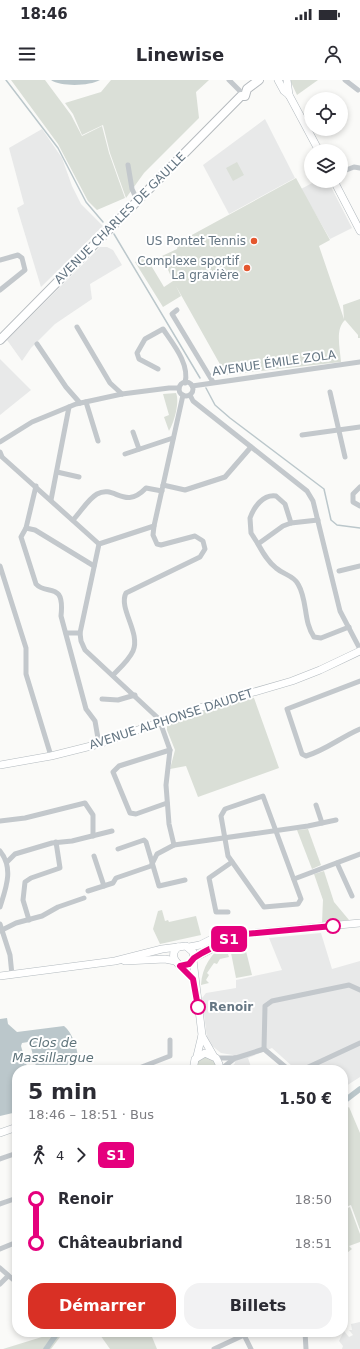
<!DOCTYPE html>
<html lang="fr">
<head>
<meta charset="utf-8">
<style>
	:root { --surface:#fff; --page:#f2f2f3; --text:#2b2b33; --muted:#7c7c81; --accent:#d93025 }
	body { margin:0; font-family:"DejaVu Sans",sans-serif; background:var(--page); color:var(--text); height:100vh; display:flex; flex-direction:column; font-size:15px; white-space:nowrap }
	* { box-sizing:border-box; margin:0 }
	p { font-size:13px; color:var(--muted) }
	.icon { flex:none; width:22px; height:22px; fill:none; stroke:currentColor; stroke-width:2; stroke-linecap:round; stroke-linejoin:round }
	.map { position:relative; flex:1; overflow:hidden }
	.side { position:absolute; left:12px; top:985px; width:336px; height:272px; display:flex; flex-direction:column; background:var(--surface); border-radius:16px; box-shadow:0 2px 6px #0003 }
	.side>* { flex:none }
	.badge { padding:0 8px; border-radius:6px; font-size:14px; line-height:26px }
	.buttons { position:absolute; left:304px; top:12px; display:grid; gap:8px }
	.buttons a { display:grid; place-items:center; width:44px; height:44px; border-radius:50%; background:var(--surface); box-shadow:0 2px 6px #0003; font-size:20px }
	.map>.badge { position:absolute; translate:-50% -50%; box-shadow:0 0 0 2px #fff }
	.legs { display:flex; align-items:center; gap:6px; height:44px; padding:0 16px; font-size:13px }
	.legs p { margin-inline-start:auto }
	.head { display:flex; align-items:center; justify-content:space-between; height:68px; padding:0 16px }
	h1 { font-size:22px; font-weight:800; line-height:30px }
	.primary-button { display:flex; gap:8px; margin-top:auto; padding:8px 16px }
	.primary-button a { flex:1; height:46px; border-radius:16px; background:var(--accent); color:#fff; font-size:16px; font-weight:800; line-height:46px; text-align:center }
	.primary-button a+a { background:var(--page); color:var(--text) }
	ul { padding:0 16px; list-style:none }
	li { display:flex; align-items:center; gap:14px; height:44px; font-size:15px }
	li i { display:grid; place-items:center; width:6px; height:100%; margin:0 5px; background:currentColor }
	li i::after { content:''; width:10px; height:10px; margin:-5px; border:3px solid; border-radius:50%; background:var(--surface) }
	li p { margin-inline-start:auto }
	li:first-child i { background:linear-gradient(#0000 50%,currentColor 0) }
	li:last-child i { background:linear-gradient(currentColor 50%,#0000 0) }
	.status { display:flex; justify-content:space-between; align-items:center; height:28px; padding:0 20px; background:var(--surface); direction:ltr }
	.status svg { height:11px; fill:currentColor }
	header { display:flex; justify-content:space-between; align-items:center; height:52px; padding:0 16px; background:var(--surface); font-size:18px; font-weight:800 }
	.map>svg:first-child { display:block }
	.built { fill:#e8e9e9 }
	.green { fill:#dadfd7 }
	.water { fill:#bbc7cb }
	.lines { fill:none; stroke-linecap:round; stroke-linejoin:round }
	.stream { stroke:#bbc7cb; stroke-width:1.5 }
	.canal { stroke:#bbc7cb; stroke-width:5.5 }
	.secondary-casing { stroke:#b3babf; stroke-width:8 }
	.primary-casing { stroke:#b5babe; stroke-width:10 }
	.street { stroke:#c3c8cc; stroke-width:5 }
	.secondary { stroke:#fff; stroke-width:7 }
	.primary { stroke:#fff; stroke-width:8 }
	.line-1-casing { stroke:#fff; stroke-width:9 }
	.line-1 { stroke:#e5007d; stroke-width:6 }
	.poi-dot { fill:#e4572e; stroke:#fff; stroke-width:1.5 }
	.stop-1-dot { fill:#fff; stroke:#e5007d; stroke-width:2 }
	.labels { text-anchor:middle; stroke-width:4; stroke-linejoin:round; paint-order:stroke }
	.street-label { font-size:12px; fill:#657683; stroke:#fff }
	.poi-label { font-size:12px; fill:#657683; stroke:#fff; text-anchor:end }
	.stop-label { font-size:12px; font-weight:bold; fill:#657683; stroke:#fff; text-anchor:start }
	.water-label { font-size:13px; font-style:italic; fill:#60757c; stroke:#fff }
</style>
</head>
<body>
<div class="status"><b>18:46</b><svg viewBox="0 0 49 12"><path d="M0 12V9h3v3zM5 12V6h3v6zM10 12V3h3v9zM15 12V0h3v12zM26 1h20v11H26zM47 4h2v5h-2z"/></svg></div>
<header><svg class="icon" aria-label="menu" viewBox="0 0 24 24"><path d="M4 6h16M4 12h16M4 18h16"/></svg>Linewise<svg class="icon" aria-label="person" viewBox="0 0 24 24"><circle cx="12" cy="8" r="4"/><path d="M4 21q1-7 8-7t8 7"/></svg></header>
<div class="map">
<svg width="360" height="1269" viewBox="0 0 360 1269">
	<rect width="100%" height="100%" fill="#fafaf8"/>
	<g class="built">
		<path d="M265 39 295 98 229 134 203 85Z"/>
		<path d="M42 49 62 78 72 106 81 124 103 146 41 207 17 128 24 124 9 68Z"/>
		<path d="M316 101H328L352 148 330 159 301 109Z"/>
		<path d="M100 167H107L113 170 122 185 90 204 92 219 55 244 31 268 22 281 7 260Z"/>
		<path d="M0 279 31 310 0 335Z"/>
		<path d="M321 853 332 889 360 881V997L343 1008V990H292V986L272 968 248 978 252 990H229L235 983 233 975 221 973 211 965 207 958 202 918 206 913 236 908V900L282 890 269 858Z"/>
		<path d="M360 1242V1269H342L343 1266 339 1261 344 1251 349 1257 353 1255 349 1250H352L351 1244Z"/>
	</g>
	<g class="green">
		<path d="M11 0H45L71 35 82 56 102 46 109 73 125 118 97 130 88 121 58 64Z"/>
		<path d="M111 0H209L196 12 199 38 144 93 126 118 110 73 103 45 82 55 73 34 65 23 101 12Z"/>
		<path d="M290 0H318L297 15Z"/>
		<path d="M237 82 244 95 233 101 226 88Z"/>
		<path d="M296 98 330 160 319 166 344 239 343 225 360 219V258H358V255L345 240C335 249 340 268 341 282L226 295 176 206 181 216 163 227 135 182 146 177 164 207 173 201 162 176 177 169 179 162Z"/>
		<path d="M176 313C180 322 174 343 169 351L164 337 169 335 163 314Z"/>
		<path d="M249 616 254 618 279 688 198 717 186 686 170 689 175 670 167 650V643Z"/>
		<path d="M308 749 321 785 312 789 297 750Z"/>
		<path d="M324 791 334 822 349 840 322 843 323 820 314 794Z"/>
		<path d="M162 830 165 841 168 840 169 842 196 836 201 855 160 864 153 849 158 831Z"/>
		<path d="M244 863 252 895 236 898 230 868Z"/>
		<path d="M225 864 229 877 220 879 217 884 214 883 207 893 209 895 206 900 209 903 201 905C202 887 211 874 225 864Z"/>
		<path d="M204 977H210L215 982 216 990H196L198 980Z"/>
		<path d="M349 1027 360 1053V1150L351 1125 343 1128V1031Z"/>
		<path d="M350 1127 360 1154V1162L349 1166 352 1169 343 1176V1130Z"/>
		<path d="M98 1252H150L157 1269H110Z"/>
		<path d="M45 1256 60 1257 51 1269H3Z"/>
	</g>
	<g class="water">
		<path d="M51 0H100C90 6 61 7 51 0Z"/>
		<path d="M7 938 8 944 17 952 64 946C72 952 78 969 78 979 71 991 49 990 37 990L30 964 28 962 22 963 21 966 28 990H17V1032L0 1036V939Z"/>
	</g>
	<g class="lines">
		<g class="stream">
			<path d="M6 0 58 68 86 122 103 142"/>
			<path d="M114 154 200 298"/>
			<path d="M206 308 215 325 230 338 324 409 331 440 337 445 360 448"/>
		</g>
		<g class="canal">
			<path d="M343 1022 360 1009"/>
			<path d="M46 1269 58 1252"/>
		</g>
		<defs>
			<g id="secondary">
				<path d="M278 0 284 11 289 15 319 71"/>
				<path d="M287 0 289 15"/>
				<path d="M334 101 360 151"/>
				<path d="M0 685 51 676 99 664 199 628 292 601 320 590 360 571"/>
				<path d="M178 867C163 880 190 890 194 902"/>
				<path d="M189 867 200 865 214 858 232 855 360 843"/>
				<path d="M194 878 233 858"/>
				<path d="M193 880 202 955 197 976"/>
				<path d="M125 881 165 879 175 881"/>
				<path d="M0 896 115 881 162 869 186 866 193 872 194 878 189 884 180 886"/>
				<path d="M202 956 213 975"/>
				<path d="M193 990 195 979 205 973 216 978 219 984V990"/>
				<path d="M0 1053 17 1047"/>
			</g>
			<path id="primary" d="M0 260 241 16H245L247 9 259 0"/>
		</defs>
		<use href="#secondary" class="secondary-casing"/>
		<use href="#primary" class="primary-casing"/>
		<g class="street">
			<path d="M229 0 240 11"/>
			<path d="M345 0 358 10"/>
			<path d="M128 85 132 109 137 120"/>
			<path d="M341 92 354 87 360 88"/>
			<path d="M0 180 18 175 22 178 25 190 0 210"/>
			<path d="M177 230 172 234 213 302"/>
			<path d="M77 247 110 303 122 314"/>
			<path d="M37 264 66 307 80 323"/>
			<path d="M158 289 139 279 137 273 145 259 163 249C173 264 190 284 185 303"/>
			<circle cx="186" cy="309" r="7"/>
			<path d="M192 306 360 282"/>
			<path d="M330 312 345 377"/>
			<path d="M190 315 193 321 307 411 313 421 340 531 360 569"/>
			<path d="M86 322 98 361"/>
			<path d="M133 352 139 369"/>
			<path d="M302 355 360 347"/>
			<path d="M0 362 32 342 76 324 122 314 169 308H179"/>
			<path d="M0 372 2 377 99 464"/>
			<path d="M125 374 173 358"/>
			<path d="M57 392 79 397"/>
			<path d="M163 405 185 410 225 397 251 367"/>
			<path d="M36 406 26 448 21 457 36 504C46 516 65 500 61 536L86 629 95 641 99 664"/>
			<path d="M360 407 353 414V422L360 426"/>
			<path d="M51 420 69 327"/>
			<path d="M73 440C80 433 88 419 97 414 115 404 124 431 146 408L162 411"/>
			<path d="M318 440 291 443 283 446 258 464C263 473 268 482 276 488 284 495 293 495 298 504 308 521 303 541 314 557L321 558 349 547"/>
			<path d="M26 448 35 450 94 486"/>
			<path d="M258 464 251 453 250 438C254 427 263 414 276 416L285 424 291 443"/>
			<path d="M0 486 26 568V594L51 676"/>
			<path d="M339 491 360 486"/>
			<path d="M66 553H80"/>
			<path d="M113 595C120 588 129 580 133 571 141 553 118 528 126 513L200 477 205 469 203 461 195 456 161 465 157 464 153 455 154 446"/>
			<path d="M360 601 287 629 302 674 306 676C326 670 341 657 360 649"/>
			<path d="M102 619 118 620 135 615"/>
			<path d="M263 716 301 819 298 824 264 827 228 776 221 736 225 729Z"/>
			<path d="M167 723 136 734 130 733 113 692 119 686 170 670"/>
			<path d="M316 725 322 743"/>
			<path d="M0 741 25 738 85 723 93 735V756"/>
			<path d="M174 765 169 744 166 705 170 670 159 639 85 570 81 561 80 553 99 464 154 446 183 315"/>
			<path d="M118 769 144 760 146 762 159 806 185 800"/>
			<path d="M0 771C14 788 6 808 0 827"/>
			<path d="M94 776 104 806"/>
			<path d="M7 782 15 774 52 763 72 761 112 751"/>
			<path d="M337 783 352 816"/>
			<path d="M294 799 360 774"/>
			<path d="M88 811 113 803 116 798 151 786 157 774 174 765 308 746 336 740"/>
			<path d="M228 832H216L209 798 232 782"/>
			<path d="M29 840 23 820 25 802 31 798 60 788 56 762"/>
			<path d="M0 844 10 875 12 895"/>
			<path d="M0 851 16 843 42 836 58 827 84 818"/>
			<path d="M264 969 265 926 272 921 349 905 360 910"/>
			<path d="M264 969 289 990"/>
			<path d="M216 978H236L264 969"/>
			<path d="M134 990 170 976V960"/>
			<path d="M220 990 235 978"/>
			<path d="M302 990 360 963"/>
			<path d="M0 1079 17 1073"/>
			<path d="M0 1124 17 1118"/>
			<path d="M0 1169 17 1162"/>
			<path d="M0 1188 17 1203"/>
			<path d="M0 1204 8 1196"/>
			<path d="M305 1252 306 1269"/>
			<path d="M214 1269 244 1255 251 1269"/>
		</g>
		<use href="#secondary" class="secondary"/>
		<use href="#primary" class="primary"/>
	</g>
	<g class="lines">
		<defs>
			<path id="line-1" d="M198 927 193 899 180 886 189 884 194 878 202 873 227 860 245 854 333 846"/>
		</defs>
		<use href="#line-1" class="line-1-casing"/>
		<use href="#line-1" class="line-1"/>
	</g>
	<g class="poi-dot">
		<circle cx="254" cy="161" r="4"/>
		<circle cx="247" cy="188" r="4"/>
	</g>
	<g class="stop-1-dot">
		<circle cx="333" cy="846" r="7"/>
		<circle cx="198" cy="927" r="7"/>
	</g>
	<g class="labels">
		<g class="street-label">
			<text transform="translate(120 138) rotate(-45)" y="4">AVENUE CHARLES DE GAULLE</text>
			<text transform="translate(274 283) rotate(-8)" y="4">AVENUE ÉMILE ZOLA</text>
			<text transform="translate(171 639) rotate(-18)" y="4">AVENUE ALPHONSE DAUDET</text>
		</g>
		<g class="poi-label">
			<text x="246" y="165">US Pontet Tennis</text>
			<text x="239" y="185">Complexe sportif<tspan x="239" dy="14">La gravière</tspan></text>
		</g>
		<g class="stop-label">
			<text x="209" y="931">Renoir</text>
		</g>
		<g class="water-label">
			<text x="53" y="967">Clos de<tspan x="53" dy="15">Massillargue</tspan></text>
		</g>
	</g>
</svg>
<div class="buttons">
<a><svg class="icon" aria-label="locate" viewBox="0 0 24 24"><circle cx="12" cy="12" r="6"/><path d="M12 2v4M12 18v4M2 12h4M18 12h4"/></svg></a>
<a><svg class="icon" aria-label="layers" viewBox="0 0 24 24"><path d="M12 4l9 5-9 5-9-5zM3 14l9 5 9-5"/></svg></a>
</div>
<b class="badge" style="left:229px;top:859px;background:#e5007d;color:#fff">S1</b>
<section class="side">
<div class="head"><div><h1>5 min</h1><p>18:46 – 18:51 · Bus</p></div><b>1.50 €</b></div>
<div class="legs"><svg class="icon" aria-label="walk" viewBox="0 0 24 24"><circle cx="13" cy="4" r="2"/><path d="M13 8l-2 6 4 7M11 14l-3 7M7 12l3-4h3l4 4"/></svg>4<svg class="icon" aria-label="forward" viewBox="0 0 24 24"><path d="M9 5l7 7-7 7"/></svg><b class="badge" style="background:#e5007d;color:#fff">S1</b></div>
<ul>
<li><i style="color:#e5007d"></i><b>Renoir</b><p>18:50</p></li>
<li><i style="color:#e5007d"></i><b>Châteaubriand</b><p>18:51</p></li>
</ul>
<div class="primary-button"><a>Démarrer</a><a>Billets</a></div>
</section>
</div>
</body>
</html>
